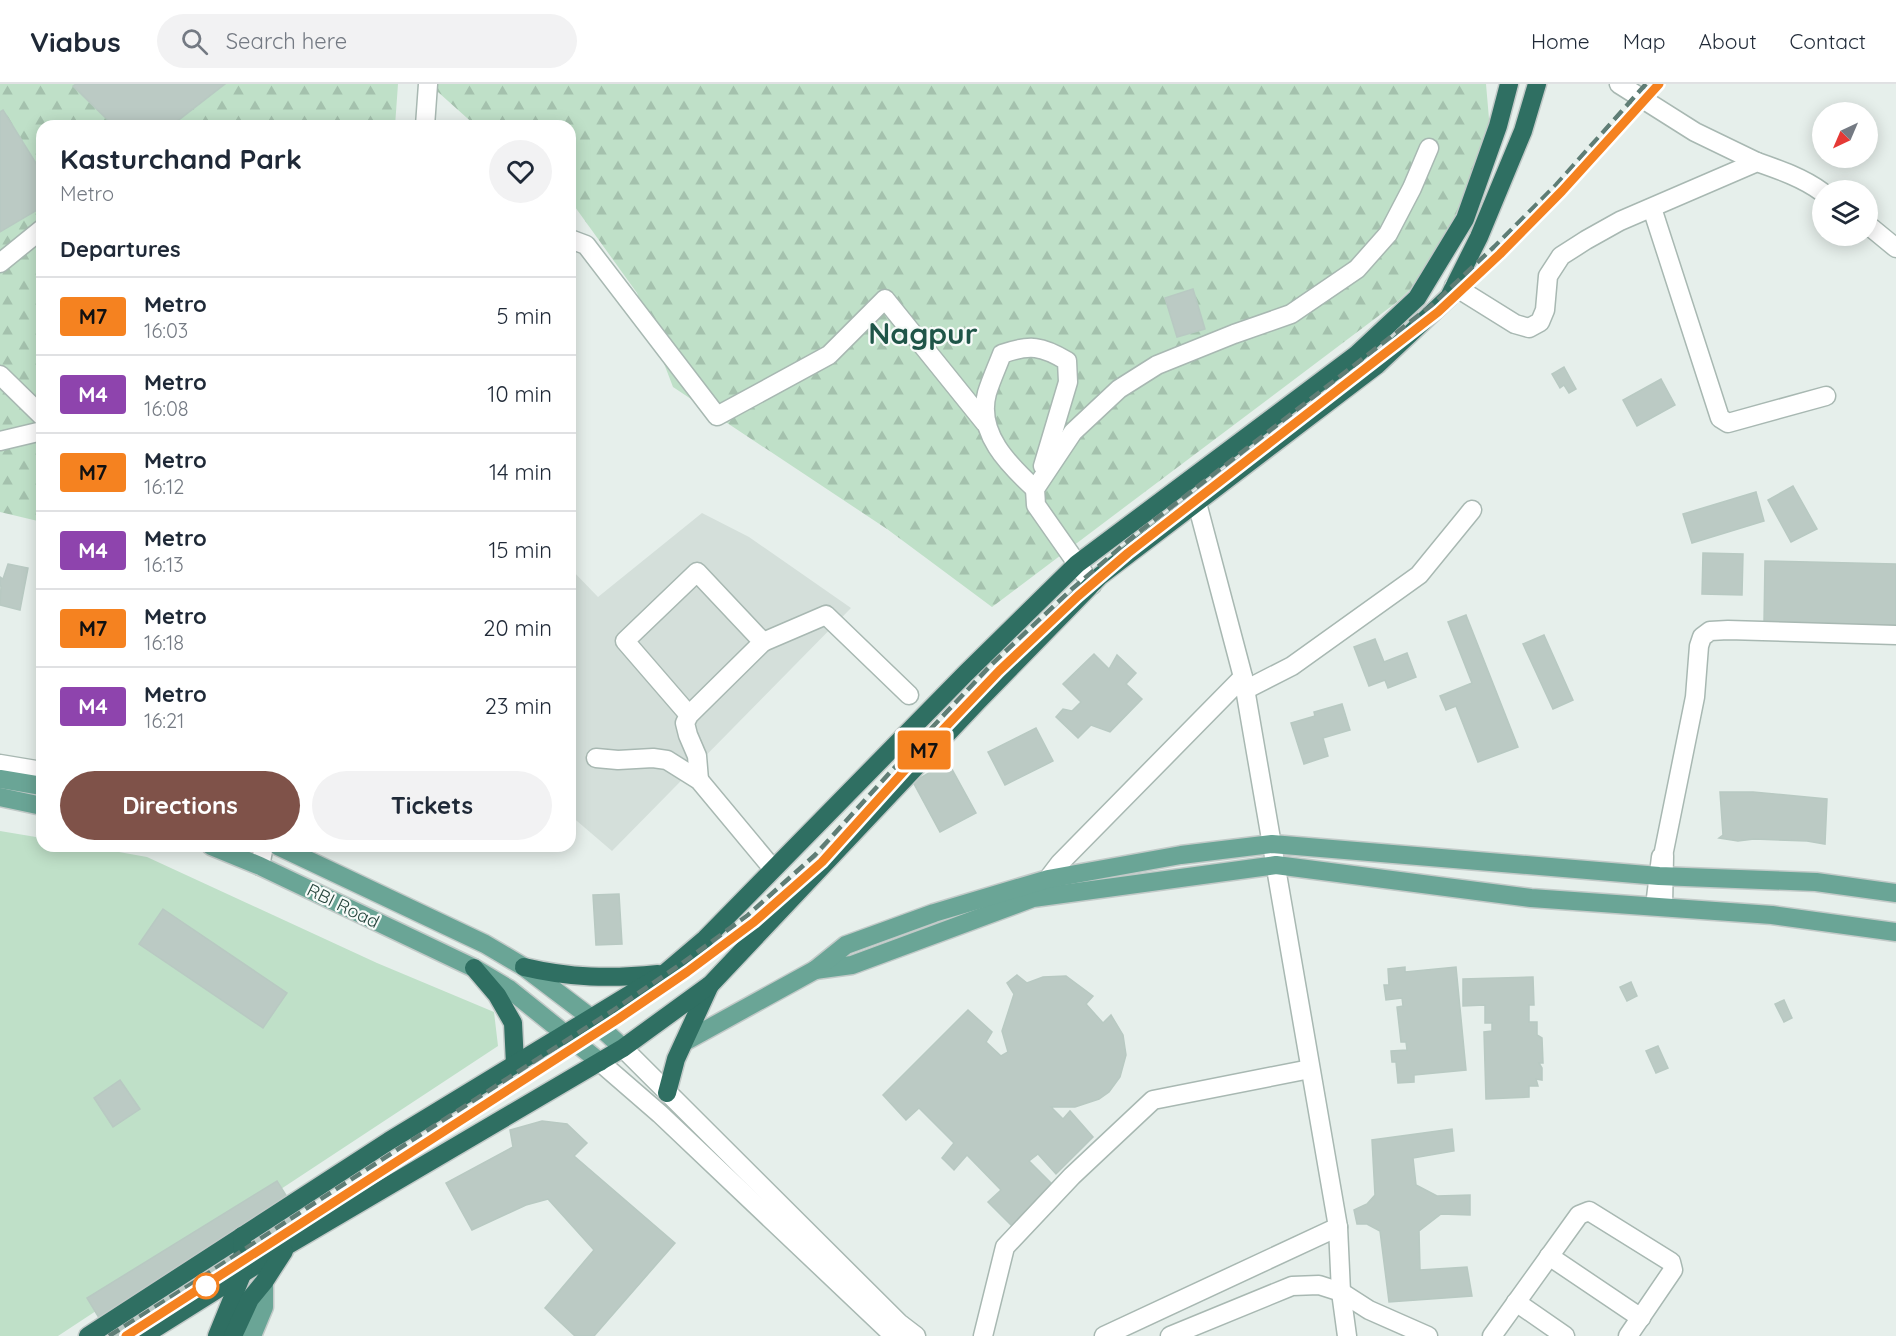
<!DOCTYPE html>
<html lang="en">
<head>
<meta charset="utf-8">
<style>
	:root { --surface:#fff; --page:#f2f2f3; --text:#1f2937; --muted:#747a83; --line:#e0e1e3; --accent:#7f5249 }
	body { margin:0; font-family:Quicksand,sans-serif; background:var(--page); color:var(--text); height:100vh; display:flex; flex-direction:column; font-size:22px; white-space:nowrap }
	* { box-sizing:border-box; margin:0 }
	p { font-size:20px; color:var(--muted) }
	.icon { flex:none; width:33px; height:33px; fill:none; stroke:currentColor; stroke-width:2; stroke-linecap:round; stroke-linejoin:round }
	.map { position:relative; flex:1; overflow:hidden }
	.details { position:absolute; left:36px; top:36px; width:540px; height:732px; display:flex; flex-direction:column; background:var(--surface); border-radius:18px; box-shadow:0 3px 15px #0003 }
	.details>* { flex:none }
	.badge { padding:0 12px; border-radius:4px; font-size:21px; line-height:39px }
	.needle { width:39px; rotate:224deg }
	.buttons { position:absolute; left:1812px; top:18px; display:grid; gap:12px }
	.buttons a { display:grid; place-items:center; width:66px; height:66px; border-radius:50%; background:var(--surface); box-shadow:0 3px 15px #0003; font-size:30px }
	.map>.badge { position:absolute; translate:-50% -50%; box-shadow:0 0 0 3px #fff }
	h2 { padding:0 24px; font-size:22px; line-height:54px }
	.round { display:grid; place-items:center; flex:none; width:63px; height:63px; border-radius:32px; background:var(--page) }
	.summary { display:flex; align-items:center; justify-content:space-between; height:102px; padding:0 24px }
	h1 { font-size:28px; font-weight:800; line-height:45px }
	.primary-button { display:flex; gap:12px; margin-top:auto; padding:12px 24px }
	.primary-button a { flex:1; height:69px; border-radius:36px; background:var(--accent); color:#fff; font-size:24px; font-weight:800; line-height:69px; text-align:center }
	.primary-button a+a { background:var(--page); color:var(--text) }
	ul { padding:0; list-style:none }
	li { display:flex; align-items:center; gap:18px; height:78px; padding:0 24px; border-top:2px solid var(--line) }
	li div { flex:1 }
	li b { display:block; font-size:22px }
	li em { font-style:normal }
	li .badge { min-width:66px; font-weight:700; text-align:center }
	header { display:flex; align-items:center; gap:36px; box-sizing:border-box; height:84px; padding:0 30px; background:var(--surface); border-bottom:2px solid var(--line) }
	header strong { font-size:28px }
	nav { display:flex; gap:33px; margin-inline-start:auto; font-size:21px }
	.search { width:420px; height:54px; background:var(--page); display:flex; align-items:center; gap:15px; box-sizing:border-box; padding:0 21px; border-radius:33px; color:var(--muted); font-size:22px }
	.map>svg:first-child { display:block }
	.built { fill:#d4dfda }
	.forest { fill:url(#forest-firs) }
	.green { fill:#bfe0c8 }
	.building { fill:#bbcac4; stroke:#b8c9c2; stroke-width:1.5 }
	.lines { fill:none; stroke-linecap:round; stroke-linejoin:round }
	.minor-casing { stroke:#a8b8b2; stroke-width:21 }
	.major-casing { stroke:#c2cac8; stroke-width:21 }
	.highway-casing { stroke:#c2cac8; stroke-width:21 }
	.minor { stroke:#fff; stroke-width:18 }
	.major { stroke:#6aa596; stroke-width:18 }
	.highway { stroke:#2f6f62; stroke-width:18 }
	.rail { stroke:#5f7d75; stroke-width:4.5; stroke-dasharray:12 6; stroke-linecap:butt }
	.line-casing { stroke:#fff; stroke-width:14 }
	.line { stroke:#f58220; stroke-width:9 }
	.stop-dot { fill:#fff; stroke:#f58220; stroke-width:3 }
	.labels { text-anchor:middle; stroke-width:4.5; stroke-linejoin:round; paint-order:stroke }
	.street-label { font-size:18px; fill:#24423a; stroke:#f7fbf9 }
	.town-label { font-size:30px; font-weight:bold; fill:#1f5548; stroke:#f7fbf9 }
</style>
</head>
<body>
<header>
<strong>Viabus</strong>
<div class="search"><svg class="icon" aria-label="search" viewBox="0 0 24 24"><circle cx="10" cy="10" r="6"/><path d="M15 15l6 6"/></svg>Search here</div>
<nav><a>Home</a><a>Map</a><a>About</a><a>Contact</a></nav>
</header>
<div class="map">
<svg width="1896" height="1252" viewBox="0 0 1896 1252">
	<defs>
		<pattern id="forest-firs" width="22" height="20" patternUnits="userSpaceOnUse" patternTransform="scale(1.5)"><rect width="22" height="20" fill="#bfe0c8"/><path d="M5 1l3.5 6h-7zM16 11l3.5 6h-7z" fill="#a4c1ad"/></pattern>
	</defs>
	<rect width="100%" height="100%" fill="#e6efeb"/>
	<path class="built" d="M702 429 749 453 851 524 612 767 570 731V484L598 513Z"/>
	<g class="forest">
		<path d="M0 0H398L395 42H42V438L0 428Z"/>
		<path d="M429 0H1486L1491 58 1463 123 1418 198 1397 218 992 523 887 445 673 303 637 209 570 116V42H476Z"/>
	</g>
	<path class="green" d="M0 747 42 754V762H85L147 773 377 879 494 928 498 962 58 1252H0Z"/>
	<g class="building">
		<path d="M76 0H225L171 42H114L73 2Z"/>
		<path d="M3 26 42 89V123L0 148V28Z"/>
		<path d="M1193 205 1205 245 1177 253 1165 214Z"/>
		<path d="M1564 283 1576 305 1569 309 1564 301 1560 304 1552 290Z"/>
		<path d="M1661 295 1675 321 1637 342 1623 316Z"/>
		<path d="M1793 402 1817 445 1791 458 1768 416Z"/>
		<path d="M1756 408 1764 437 1692 459 1683 430Z"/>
		<path d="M1703 469 1743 470 1742 511 1702 510Z"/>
		<path d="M1765 477 1896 480V543L1764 539Z"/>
		<path d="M8 480 28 484 20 526 0 521 1 502H0V493L3 495Z"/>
		<path d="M1466 531 1518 663 1478 678 1456 622 1446 626 1440 612 1472 599 1448 538Z"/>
		<path d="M1544 551 1573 616 1553 625 1523 560Z"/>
		<path d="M1375 555 1384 578 1407 569 1416 593 1388 604 1385 596 1369 602 1354 563Z"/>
		<path d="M1094 570 1109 585 1117 571 1136 589 1126 600 1142 615 1110 648 1091 641 1078 654 1056 633 1063 625 1072 627 1081 618 1063 600Z"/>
		<path d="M1342 620 1350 646 1323 654 1328 672 1304 680 1291 639 1315 632 1314 628Z"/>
		<path d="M1036 644 1053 677 1005 701 988 668Z"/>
		<path d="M948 678 976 729 940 748 913 698Z"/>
		<path d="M1720 708H1753L1827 715 1825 760 1807 757 1754 755 1738 757 1719 754 1723 751Z"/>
		<path d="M619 810 622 860 596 861 593 811Z"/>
		<path d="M163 825 287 909 263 944 139 860Z"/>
		<path d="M1405 883V888L1456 883 1466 986 1414 991V998L1398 999 1396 978H1392L1391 967 1407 966 1406 958H1401L1397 923 1403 922 1402 914 1386 916 1384 901H1389L1388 885Z"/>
		<path d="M1017 891 1027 899 1043 893 1066 892 1093 912 1086 920 1103 939 1111 931 1123 951 1126 971 1120 993 1109 1008 1099 1015 1075 1023H1051L1063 1035 1070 1027 1093 1053 1056 1090 1038 1070 1029 1077 1053 1101 1013 1143 988 1118 1001 1106 967 1071 954 1086 942 1074 954 1059 919 1024 906 1036 883 1011 968 926 992 948 986 958 1001 972 1008 968 1002 947 1014 910 1007 899Z"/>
		<path d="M1533 893 1534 921H1529V938H1537V951L1542 954 1543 979H1539L1542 984V996L1536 995 1538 1002H1529V1013L1486 1015 1484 948 1492 947V939H1485V921L1463 922V895Z"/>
		<path d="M1631 898 1637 912 1627 917 1620 903Z"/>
		<path d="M1784 916 1792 934 1784 938 1775 920Z"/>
		<path d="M1658 962 1668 984 1656 989 1646 967Z"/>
		<path d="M120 996 140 1025 113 1043 94 1014Z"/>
		<path d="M542 1037 567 1040 587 1059 574 1072 675 1159 594 1252H575L545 1224 594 1166 548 1115 526 1121 472 1146 446 1099 513 1063 510 1046Z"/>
		<path d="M1452 1045 1454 1067 1413 1074 1416 1101 1437 1112 1470 1111V1131L1441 1130 1419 1147 1420 1186 1467 1183 1472 1212 1389 1218 1380 1147 1367 1140H1357L1354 1126 1367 1120 1375 1111 1372 1056Z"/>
		<path d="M277 1097 314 1156 158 1252H110L87 1214Z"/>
	</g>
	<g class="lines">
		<defs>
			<g id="minor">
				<path d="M1619 0 1695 48 1757 78"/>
				<path d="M425 42 428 0"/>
				<path d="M1652 124 1720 334 1728 339 1826 312"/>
				<path d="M1868 141 1896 164"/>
				<path d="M570 155 586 161 717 332 829 271 885 215 985 339"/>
				<path d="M0 179 42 145"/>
				<path d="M1454 202 1515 240 1529 244 1540 238 1545 226 1548 192 1561 172 1586 156 1620 137 1757 78C1780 86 1803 94 1822 108"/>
				<path d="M0 291 42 332"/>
				<path d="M0 357 42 347"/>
				<path d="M1035 405C1009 381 976 349 987 309 991 296 997 283 1002 270 1030 260 1042 262 1067 277L1068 298 1043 382"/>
				<path d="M1197 419 1243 593 1338 1143 1341 1208 1347 1252"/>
				<path d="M1092 501 1036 421 1035 405 1073 348 1119 305 1157 281 1234 250 1291 230 1357 185 1388 150 1412 104 1429 64"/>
				<path d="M763 558 826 531 909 611"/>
				<path d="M1245 606 1292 582 1419 491 1472 426"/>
				<path d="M689 631 625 557 697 488 763 558 689 631 685 639 688 651 697 672 699 696"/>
				<path d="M596 674 618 676 653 674 667 676 699 696 773 785"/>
				<path d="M0 680 42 687"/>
				<path d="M1663 772 1695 613 1699 562 1702 553 1710 547 1728 546 1896 551"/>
				<path d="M260 782 264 762"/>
				<path d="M1041 804 1060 779 1243 593"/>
				<path d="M1655 822 1661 773 1664 772 1663 822"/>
				<path d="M623 964 899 1239 916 1252"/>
				<path d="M600 978 660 1030 894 1252"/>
				<path d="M1549 1172 1641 1234"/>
				<path d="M1516 1218 1565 1252"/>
				<path d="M983 1252 1005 1163 1072 1092 1153 1016 1310 985"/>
				<path d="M1104 1252 1338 1143"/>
				<path d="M1170 1252 1292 1202 1319 1201 1341 1208 1369 1226 1428 1252"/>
				<path d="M1492 1252 1579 1131 1589 1127 1671 1178 1673 1186 1628 1252"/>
			</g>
			<g id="major">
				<path d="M0 695 42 702"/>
				<path d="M0 713 42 722"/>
				<path d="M211 762 260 782 474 884 509 905 600 978"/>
				<path d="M278 762 485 860 524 883 586 930 623 964"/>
				<path d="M815 886 852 881 1033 814 1276 781 1531 814 1772 831 1896 848"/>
				<path d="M684 958 815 886 846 861 934 829 1048 795 1181 771 1272 760 1659 792 1816 798 1896 809"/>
				<path d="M252 1252 264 1223V1198"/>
			</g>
			<g id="highway">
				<path d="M524 883C570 894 611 895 658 890"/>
				<path d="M474 884 497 911 513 939 515 980"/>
				<path d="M667 1009 676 975 710 901"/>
				<path d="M88 1252 389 1057 665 889 705 855 966 589 1077 480 1356 271 1417 214 1465 135 1498 42 1509 0"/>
				<path d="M143 1252 288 1161 623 964 711 900 978 617 1100 492 1377 281 1449 213 1479 153 1523 47 1537 0"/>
				<path d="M217 1252 243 1188 242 1152"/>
				<path d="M233 1252 250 1215 264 1198 284 1167"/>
			</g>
		</defs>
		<use href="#minor" class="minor-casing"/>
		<use href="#major" class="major-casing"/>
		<use href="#highway" class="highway-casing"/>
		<use href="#minor" class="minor"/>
		<use href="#major" class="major"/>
		<use href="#highway" class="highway"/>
		<g class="rail">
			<path d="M109 1252 201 1194 307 1124 612 927 681 880 748 831 815 771 906 671 992 580 1072 505 1135 451 1432 221 1494 163 1556 101 1646 0"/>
			<path d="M126 1252 206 1202 312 1131 618 935 687 888 754 838 822 778 913 677 999 587 1078 512 1141 458 1438 228 1500 170 1562 107 1659 0"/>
		</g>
	</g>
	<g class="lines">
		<defs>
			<path id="line" d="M126 1252 618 935 687 888 754 838 822 778 913 677 999 587 1078 512 1128 469 1438 228 1500 170 1562 107 1659 0"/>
		</defs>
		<use href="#line" class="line-casing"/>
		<use href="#line" class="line"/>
	</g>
	<circle class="stop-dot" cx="206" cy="1202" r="12"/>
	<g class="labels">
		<g class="street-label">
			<text transform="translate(343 822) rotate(26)" y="6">RBI Road</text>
		</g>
		<g class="town-label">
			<text x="923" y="260">Nagpur</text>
		</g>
	</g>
</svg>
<div class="buttons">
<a><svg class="needle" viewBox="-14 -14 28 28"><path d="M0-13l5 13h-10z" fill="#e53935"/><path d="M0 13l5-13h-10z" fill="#747a83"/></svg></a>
<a><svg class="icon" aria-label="layers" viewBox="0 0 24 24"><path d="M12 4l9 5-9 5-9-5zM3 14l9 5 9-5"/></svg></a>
</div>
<b class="badge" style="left:924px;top:666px;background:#f58220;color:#111">M7</b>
<section class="details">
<div class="summary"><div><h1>Kasturchand Park</h1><p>Metro</p></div><a class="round"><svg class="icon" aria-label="heart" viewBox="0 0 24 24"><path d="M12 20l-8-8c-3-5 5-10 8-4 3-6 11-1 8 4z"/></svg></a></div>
<h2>Departures</h2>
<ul>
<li><span class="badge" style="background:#f58220;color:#111">M7</span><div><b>Metro</b><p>16:03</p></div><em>5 min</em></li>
<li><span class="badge" style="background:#8e44ad;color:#fff">M4</span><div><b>Metro</b><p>16:08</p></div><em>10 min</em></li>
<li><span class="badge" style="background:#f58220;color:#111">M7</span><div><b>Metro</b><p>16:12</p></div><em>14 min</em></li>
<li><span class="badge" style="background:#8e44ad;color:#fff">M4</span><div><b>Metro</b><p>16:13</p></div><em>15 min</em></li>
<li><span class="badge" style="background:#f58220;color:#111">M7</span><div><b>Metro</b><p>16:18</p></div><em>20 min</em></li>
<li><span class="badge" style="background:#8e44ad;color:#fff">M4</span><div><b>Metro</b><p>16:21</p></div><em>23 min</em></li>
</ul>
<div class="primary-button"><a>Directions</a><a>Tickets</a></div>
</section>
</div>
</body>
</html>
